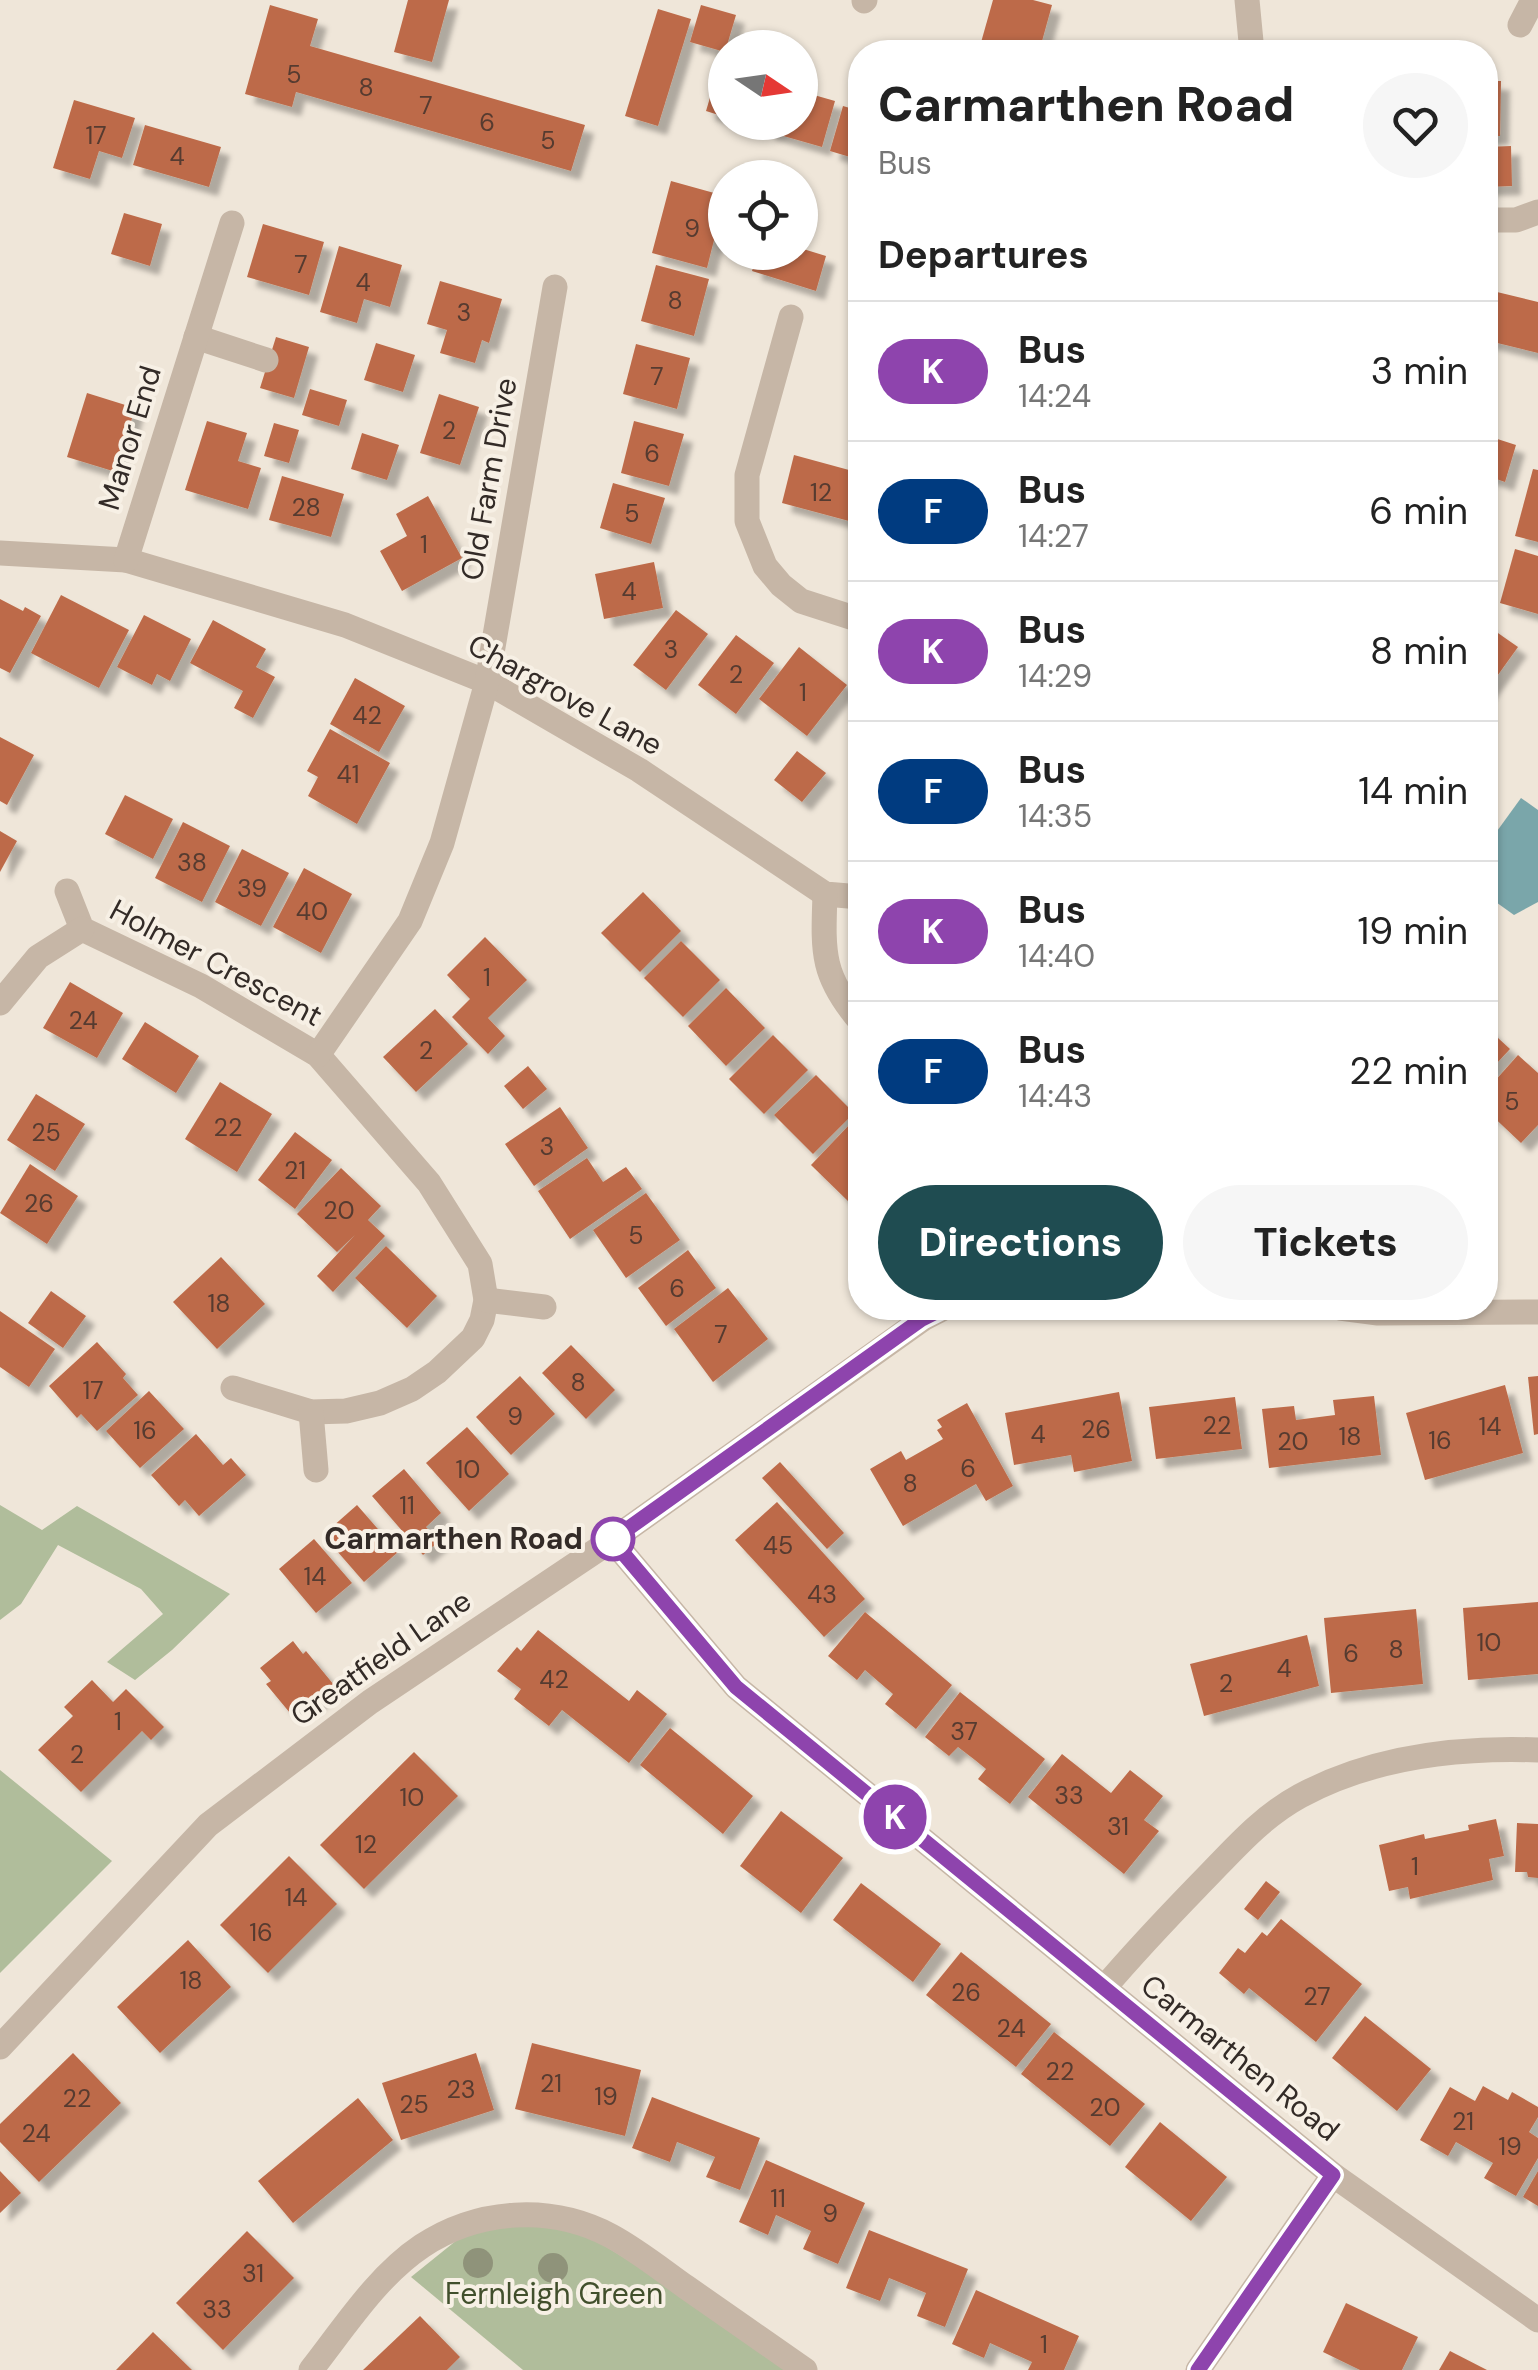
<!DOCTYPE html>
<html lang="en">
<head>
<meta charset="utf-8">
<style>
	:root { --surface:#fff; --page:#f6f6f6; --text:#222; --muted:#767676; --line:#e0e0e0; --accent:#1f4c51 }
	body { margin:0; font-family:"DM Sans",sans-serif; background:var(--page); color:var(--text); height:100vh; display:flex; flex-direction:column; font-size:38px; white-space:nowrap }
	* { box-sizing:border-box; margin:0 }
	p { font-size:32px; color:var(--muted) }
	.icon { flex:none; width:55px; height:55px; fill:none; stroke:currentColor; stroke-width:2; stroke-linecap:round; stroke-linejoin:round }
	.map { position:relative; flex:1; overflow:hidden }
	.sheet { position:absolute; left:848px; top:40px; width:650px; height:1280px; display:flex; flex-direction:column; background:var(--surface); border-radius:40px; box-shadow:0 2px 8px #0004 }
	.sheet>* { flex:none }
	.badge { padding:0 20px; border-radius:32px; font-size:35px; line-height:65px }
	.needle { width:65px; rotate:103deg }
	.buttons { position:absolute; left:708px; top:30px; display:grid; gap:20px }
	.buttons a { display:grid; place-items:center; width:110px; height:110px; border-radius:50%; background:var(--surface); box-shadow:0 2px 8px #0004; font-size:50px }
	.map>.badge { position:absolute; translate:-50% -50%; box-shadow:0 0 0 5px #fff }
	h2 { padding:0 30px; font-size:38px; line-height:90px }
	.round { display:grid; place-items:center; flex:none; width:105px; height:105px; border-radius:52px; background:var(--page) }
	.overview { display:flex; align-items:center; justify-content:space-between; height:170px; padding:0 30px }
	h1 { font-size:48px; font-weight:800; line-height:75px }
	.primary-button { display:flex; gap:20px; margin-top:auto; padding:20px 30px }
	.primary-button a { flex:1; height:115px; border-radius:60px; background:var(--accent); color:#fff; font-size:40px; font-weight:800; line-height:115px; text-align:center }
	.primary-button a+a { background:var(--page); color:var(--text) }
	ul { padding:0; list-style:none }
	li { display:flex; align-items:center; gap:30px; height:140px; padding:0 30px; border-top:2px solid var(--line) }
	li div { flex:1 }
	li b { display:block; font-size:38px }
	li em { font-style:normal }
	li .badge { min-width:110px; font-weight:700; text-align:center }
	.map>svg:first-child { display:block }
	.green { fill:#b0bd9b }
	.water { fill:#7aa6aa }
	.building { fill:#bd6b49; filter:url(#shadow) }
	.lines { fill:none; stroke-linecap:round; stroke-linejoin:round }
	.minor { stroke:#c6b6a6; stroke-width:25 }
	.tree { fill:#8f937a }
	.line-casing { stroke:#fff; stroke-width:22 }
	.line { stroke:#8e44ad; stroke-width:15 }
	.stop-dot { fill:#fff; stroke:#8e44ad; stroke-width:5 }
	.labels { text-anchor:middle; stroke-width:8; stroke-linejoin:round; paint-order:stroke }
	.number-label { font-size:25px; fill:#563b30 }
	.street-label { font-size:30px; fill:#332b27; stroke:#f7f0e5 }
	.stop-label { font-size:30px; font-weight:bold; fill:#332b27; stroke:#f7f0e5; text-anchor:end }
	.park-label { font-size:30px; fill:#414f2c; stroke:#f7f0e5 }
</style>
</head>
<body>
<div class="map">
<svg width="1538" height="2370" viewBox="0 0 1538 2370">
	<defs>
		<filter id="shadow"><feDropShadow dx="9" dy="9" stdDeviation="2.5" flood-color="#0004"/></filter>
	</defs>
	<rect width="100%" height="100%" fill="#efe6d9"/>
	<g class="green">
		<path d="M0 1505 42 1530 77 1506 230 1594 172 1650 135 1680 107 1662 163 1614 141 1589 58 1545 21 1604 0 1620Z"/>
		<path d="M0 1770 112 1861 0 1973Z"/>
		<path d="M560 2218 805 2370H523L411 2277 483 2219Z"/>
	</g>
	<path class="water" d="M1521 798 1538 810V902L1514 915 1493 900 1487 888 1492 838Z"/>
	<g class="building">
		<path d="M408 0H449L432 62 394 52Z"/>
		<path d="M993 0H1033L1052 5 1039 52H1002L980 46Z"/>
		<path d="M270 5 318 19 310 46 585 125 571 171 296 92 292 107 245 94Z"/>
		<path d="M701 5 736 15 725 52 690 42Z"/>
		<path d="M658 9 691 19 658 126 625 116Z"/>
		<path d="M720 64 725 65V117L706 111Z"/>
		<path d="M1485 81H1501L1500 136H1485Z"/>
		<path d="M800 91 835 101 822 147 766 131 769 122H800Z"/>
		<path d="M74 100 135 118 122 158 99 151 90 179 53 168Z"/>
		<path d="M843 106 860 111V160L830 151Z"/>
		<path d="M145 125 221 147 209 187 133 165Z"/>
		<path d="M1511 146 1512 186 1485 187V147Z"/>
		<path d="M671 181 725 196 722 214 725 215V243L714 240 707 268 652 253Z"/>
		<path d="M124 213 162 224 150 266 111 254Z"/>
		<path d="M263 224 324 242 309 295 247 277Z"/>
		<path d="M339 246 402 265 390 307 364 299 357 323 320 312Z"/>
		<path d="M800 248 826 256 816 291 752 271 758 252H800Z"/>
		<path d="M656 265 709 279 694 336 641 321Z"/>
		<path d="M440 281 502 299 489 343 482 340 475 363 440 353 447 330 427 324Z"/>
		<path d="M1497 292 1538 302V353L1485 340Z"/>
		<path d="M276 337 309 347 294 398 260 388Z"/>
		<path d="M376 343 415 355 403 392 364 380Z"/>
		<path d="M636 344 690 358 677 409 623 394Z"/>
		<path d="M860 348V386L848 383Z"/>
		<path d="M310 389 347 400 339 426 302 415Z"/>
		<path d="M87 393 135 408 116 472 67 457Z"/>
		<path d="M439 394 479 407 460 465 420 453Z"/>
		<path d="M207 421 247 433 238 461 261 468 248 509 185 490Z"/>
		<path d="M634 421 684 434 669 486 621 473Z"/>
		<path d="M274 423 299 430 289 463 264 456Z"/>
		<path d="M362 433 399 445 387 480 351 469Z"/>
		<path d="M1485 435 1516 445 1505 482 1485 475Z"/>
		<path d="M794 455 860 473 849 521 782 503Z"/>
		<path d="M1533 469 1538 470V542L1515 536Z"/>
		<path d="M282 476 344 494 331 537 269 520Z"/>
		<path d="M613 483 665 498 651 544 600 528Z"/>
		<path d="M428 496 462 558 402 591 380 551 407 536 396 514Z"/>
		<path d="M1515 549 1538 556V614L1500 603Z"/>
		<path d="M654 562 663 608 604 619 595 574Z"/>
		<path d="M61 595 129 630 99 688 31 653Z"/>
		<path d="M0 599 23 611 25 607 41 616 10 673 0 668Z"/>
		<path d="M676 610 708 634 666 690 633 665Z"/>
		<path d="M144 615 191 639 170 681 157 674 152 685 117 667Z"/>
		<path d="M213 620 266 649 256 667 275 677 253 718 234 708 243 691 190 663Z"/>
		<path d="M1485 624 1518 647 1485 693Z"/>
		<path d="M736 635 774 663 736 714 698 685Z"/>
		<path d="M799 647 847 685 807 736 759 699Z"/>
		<path d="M355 678 405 706 379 752 330 724Z"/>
		<path d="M330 729 390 763 357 824 308 796 318 777 307 771Z"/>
		<path d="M0 737 34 755 7 805 0 801Z"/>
		<path d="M797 751 826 773 802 802 774 780Z"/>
		<path d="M860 766V791L848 781Z"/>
		<path d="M125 795 173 819 153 859 105 834Z"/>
		<path d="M183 822 230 846 202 902 155 878Z"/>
		<path d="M0 831 17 841 0 872Z"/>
		<path d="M242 849 289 873 261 926 215 902Z"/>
		<path d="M304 868 352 894 321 953 273 927Z"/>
		<path d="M643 892 681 931 640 972 601 933Z"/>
		<path d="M485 937 527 980 488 1018 505 1036 488 1054 452 1017 470 999 447 975Z"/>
		<path d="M681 941 720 980 683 1017 644 978Z"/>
		<path d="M70 982 123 1013 97 1058 43 1028Z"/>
		<path d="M726 988 765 1028 726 1066 688 1026Z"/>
		<path d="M435 1009 468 1044 416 1092 383 1057Z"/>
		<path d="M145 1022 199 1056 176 1093 122 1059Z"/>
		<path d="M1485 1026 1510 1049 1485 1076Z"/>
		<path d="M773 1035 808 1070 764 1114 729 1079Z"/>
		<path d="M1518 1055 1538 1073V1125L1521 1143 1485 1109V1092Z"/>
		<path d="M528 1066 547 1089 523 1109 504 1086Z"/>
		<path d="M816 1075 854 1113 813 1154 774 1115Z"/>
		<path d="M220 1082 272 1114 237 1172 185 1139Z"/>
		<path d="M36 1094 85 1124 55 1171 7 1140Z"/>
		<path d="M560 1107 588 1148 534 1186 505 1144Z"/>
		<path d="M852 1122 860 1130V1192L850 1203 811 1165Z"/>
		<path d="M295 1132 332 1160 295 1209 258 1180Z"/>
		<path d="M587 1158 603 1182 626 1167 642 1189 570 1239 538 1191Z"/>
		<path d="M30 1164 78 1196 47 1244 0 1213Z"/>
		<path d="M341 1168 381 1206 368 1220 385 1236 333 1292 317 1276 355 1235 337 1252 297 1214Z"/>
		<path d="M646 1193 680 1240 626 1278 593 1230Z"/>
		<path d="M386 1246 437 1296 407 1328 355 1278Z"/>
		<path d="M688 1250 716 1288 666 1326 638 1288Z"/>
		<path d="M221 1257 265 1304 217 1349 173 1302Z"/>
		<path d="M728 1288 768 1339 713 1382 674 1329Z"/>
		<path d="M51 1291 86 1316 63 1348 28 1323Z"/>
		<path d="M0 1311 55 1349 29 1387 0 1367Z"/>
		<path d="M97 1342 126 1374 123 1378 138 1395 97 1431 81 1414 77 1418 49 1386Z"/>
		<path d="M571 1345 615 1390 586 1419 542 1373Z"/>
		<path d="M520 1376 555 1414 511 1455 476 1417Z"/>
		<path d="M1538 1376V1434L1534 1435 1528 1377Z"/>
		<path d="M1505 1385 1523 1453 1425 1480 1406 1413Z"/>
		<path d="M149 1391 184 1429 140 1468 106 1431Z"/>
		<path d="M1119 1392 1132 1461 1074 1472 1071 1455 1014 1465 1005 1413Z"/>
		<path d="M1374 1396 1381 1455 1269 1468 1262 1409 1294 1406 1296 1420 1335 1415 1333 1400Z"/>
		<path d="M1235 1397 1242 1449 1156 1459 1149 1407Z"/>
		<path d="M967 1403 1013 1486 986 1501 976 1484 903 1526 870 1469 901 1451 906 1460 943 1439 937 1430 942 1427 937 1420Z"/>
		<path d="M467 1427 509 1474 469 1511 426 1463Z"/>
		<path d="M196 1434 223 1465 231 1458 246 1475 199 1516 185 1500 179 1506 151 1475Z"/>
		<path d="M780 1462 844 1533 827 1549 762 1478Z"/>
		<path d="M404 1469 441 1513 426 1527 439 1541 423 1555 372 1496Z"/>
		<path d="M777 1502 865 1599 824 1637 735 1540Z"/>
		<path d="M357 1505 398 1552 364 1582 323 1535Z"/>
		<path d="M314 1539 352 1583 316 1613 279 1569Z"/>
		<path d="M1538 1602V1674L1468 1680 1463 1608Z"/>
		<path d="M1416 1609 1423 1684 1331 1693 1324 1618Z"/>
		<path d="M865 1612 952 1685 916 1729 885 1704 893 1694 865 1670 857 1680 828 1656Z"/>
		<path d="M538 1630 629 1701 637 1690 667 1714 629 1763 562 1710 549 1726 514 1699 521 1689 497 1671 517 1647 521 1651Z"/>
		<path d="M1307 1635 1319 1686 1204 1716 1190 1664Z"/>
		<path d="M293 1641 303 1654 306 1651 334 1685 309 1706 304 1701 290 1713 266 1684 271 1681 260 1668Z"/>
		<path d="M92 1680 113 1702 126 1689 164 1727 151 1740 142 1731 81 1792 38 1750 73 1716 64 1707Z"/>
		<path d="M960 1692 1045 1759 1010 1804 978 1779 986 1769 975 1760 958 1747 949 1756 925 1737Z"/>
		<path d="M670 1728 753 1796 723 1834 640 1765Z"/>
		<path d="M414 1752 458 1796 364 1889 320 1845Z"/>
		<path d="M1062 1754 1111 1793 1130 1770 1163 1796 1144 1820 1159 1831 1124 1874 1028 1797Z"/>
		<path d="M781 1811 843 1858 801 1913 740 1866Z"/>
		<path d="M1496 1819 1504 1856 1489 1859 1493 1880 1410 1899 1408 1887 1389 1891 1379 1845 1424 1834 1425 1839 1469 1830 1468 1825Z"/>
		<path d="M1517 1823 1538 1824V1878L1528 1877 1527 1872H1515Z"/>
		<path d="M289 1856 337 1904 268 1973 220 1925Z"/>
		<path d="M1266 1881 1280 1892 1258 1920 1244 1909Z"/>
		<path d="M861 1883 941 1944 913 1982 833 1920Z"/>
		<path d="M1281 1919 1362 1984 1316 2042 1249 1988 1244 1994 1219 1973 1238 1948 1245 1953 1262 1932 1267 1936Z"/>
		<path d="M188 1940 231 1987 160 2053 117 2007Z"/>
		<path d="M961 1952 1051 2024 1016 2067 926 1995Z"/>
		<path d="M1365 2016 1431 2069 1397 2111 1332 2058Z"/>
		<path d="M1054 2032 1145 2104 1110 2146 1021 2074Z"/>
		<path d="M532 2043 641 2070 625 2136 515 2109Z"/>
		<path d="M73 2053 121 2103 39 2182 0 2142V2124Z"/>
		<path d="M476 2053 494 2110 401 2140 382 2083Z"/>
		<path d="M1483 2086 1508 2100 1512 2092 1538 2107V2117L1529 2132 1538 2138V2158L1516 2196 1484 2178 1493 2163 1477 2154 1456 2142 1448 2156 1420 2140 1450 2087 1475 2101Z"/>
		<path d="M652 2097 760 2138 740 2190 706 2177 715 2157 695 2149 677 2142 670 2162 632 2148Z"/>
		<path d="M358 2098 393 2140 293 2223 258 2181Z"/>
		<path d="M1160 2122 1227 2177 1191 2221 1125 2167Z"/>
		<path d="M766 2160 865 2203 838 2264 803 2249 811 2231 776 2215 768 2235 739 2222Z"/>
		<path d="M0 2171 21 2193 0 2213Z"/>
		<path d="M1538 2171V2206L1523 2197Z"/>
		<path d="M869 2230 968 2269 945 2327 917 2316 926 2293 889 2278 880 2301 846 2288Z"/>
		<path d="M247 2231 294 2278 223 2350 176 2303Z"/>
		<path d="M976 2290 1079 2336 1064 2370H1028L1032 2362 990 2343 984 2358 952 2344Z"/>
		<path d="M1346 2303 1418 2337 1402 2370H1360L1323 2352Z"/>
		<path d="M420 2316 460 2357 447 2370H363Z"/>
		<path d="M153 2332 192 2370H116Z"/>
		<path d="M1450 2351 1487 2370H1439Z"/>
	</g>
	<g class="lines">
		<g class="minor">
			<path d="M1247 0 1252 52"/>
			<path d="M864 1 865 0"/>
			<path d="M1520 25 1533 0"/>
			<path d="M1485 220H1516L1538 212"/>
			<path d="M791 317 747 475V521L765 566 781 585 801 601 860 620"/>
			<path d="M196 337 266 360"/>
			<path d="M0 553 126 560 345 625 487 682 639 770 825 894 860 897"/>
			<path d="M126 560 232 223"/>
			<path d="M67 891 82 929 201 986 318 1055 429 1183 480 1264 486 1300 482 1320 473 1338 437 1372 412 1389 380 1403 346 1411 311 1412 233 1388"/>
			<path d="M825 894C823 952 821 975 860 1021"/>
			<path d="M0 1003 38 957 82 929"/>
			<path d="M318 1055 410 921 442 843 487 682 555 287"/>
			<path d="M486 1300 544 1307"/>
			<path d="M1340 1308 1378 1313 1538 1312"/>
			<path d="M311 1412 316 1470"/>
			<path d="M612 1540 736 1687 1333 2175 1538 2320"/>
			<path d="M1104 1988C1134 1953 1165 1920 1197 1887 1230 1854 1258 1819 1300 1796 1372 1757 1457 1747 1538 1750"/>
			<path d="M0 2047 208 1825 370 1702 612 1540 923 1319 944 1308"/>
			<path d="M311 2370C344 2328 377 2276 422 2246 478 2209 551 2204 611 2236 637 2250 662 2270 686 2287 726 2315 765 2342 805 2370"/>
			<path d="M1198 2370 1333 2175"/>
		</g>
	</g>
	<g class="tree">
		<circle cx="478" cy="2263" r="15"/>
		<circle cx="553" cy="2268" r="15"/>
	</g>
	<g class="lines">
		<defs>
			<path id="line" d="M944 1308 922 1319 612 1540 736 1687 1333 2175 1198 2370"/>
		</defs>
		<use href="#line" class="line-casing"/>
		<use href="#line" class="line"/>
	</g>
	<circle class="stop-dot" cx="613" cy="1539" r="20"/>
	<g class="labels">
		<g class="number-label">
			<text x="294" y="83">5</text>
			<text x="366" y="96">8</text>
			<text x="426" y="114">7</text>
			<text x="487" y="131">6</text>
			<text x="96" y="144">17</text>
			<text x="548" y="149">5</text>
			<text x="177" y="165">4</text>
			<text x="692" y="237">9</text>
			<text x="301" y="273">7</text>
			<text x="363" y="291">4</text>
			<text x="675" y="309">8</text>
			<text x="464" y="321">3</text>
			<text x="657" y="385">7</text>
			<text x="449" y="439">2</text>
			<text x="652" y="462">6</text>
			<text x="821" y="501">12</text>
			<text x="306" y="516">28</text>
			<text x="632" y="522">5</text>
			<text x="424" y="553">1</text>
			<text x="629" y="600">4</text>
			<text x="671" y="658">3</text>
			<text x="736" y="683">2</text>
			<text x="803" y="701">1</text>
			<text x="367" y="724">42</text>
			<text x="348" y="783">41</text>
			<text x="192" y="871">38</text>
			<text x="252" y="897">39</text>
			<text x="312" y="920">40</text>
			<text x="487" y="986">1</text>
			<text x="83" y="1029">24</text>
			<text x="426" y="1059">2</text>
			<text x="1512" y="1110">5</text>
			<text x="228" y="1136">22</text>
			<text x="46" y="1141">25</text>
			<text x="547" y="1155">3</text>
			<text x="295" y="1179">21</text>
			<text x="39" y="1212">26</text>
			<text x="339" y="1219">20</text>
			<text x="636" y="1244">5</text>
			<text x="677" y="1297">6</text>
			<text x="219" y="1312">18</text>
			<text x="721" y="1343">7</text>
			<text x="578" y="1391">8</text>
			<text x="93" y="1399">17</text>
			<text x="515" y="1425">9</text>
			<text x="1217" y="1434">22</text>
			<text x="1490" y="1435">14</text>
			<text x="1096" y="1438">26</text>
			<text x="145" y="1439">16</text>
			<text x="1038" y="1443">4</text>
			<text x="1350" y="1445">18</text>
			<text x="1440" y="1449">16</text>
			<text x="1293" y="1450">20</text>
			<text x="968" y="1477">6</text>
			<text x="468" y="1478">10</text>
			<text x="910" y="1492">8</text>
			<text x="407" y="1514">11</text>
			<text x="778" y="1554">45</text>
			<text x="315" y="1585">14</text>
			<text x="822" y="1603">43</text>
			<text x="1489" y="1651">10</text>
			<text x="1396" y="1658">8</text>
			<text x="1351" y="1662">6</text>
			<text x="1284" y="1677">4</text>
			<text x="554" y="1688">42</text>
			<text x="1226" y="1692">2</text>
			<text x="118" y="1730">1</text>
			<text x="964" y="1740">37</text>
			<text x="77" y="1763">2</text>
			<text x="1069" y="1804">33</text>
			<text x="412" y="1806">10</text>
			<text x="1118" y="1835">31</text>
			<text x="366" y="1853">12</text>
			<text x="1415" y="1875">1</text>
			<text x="296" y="1906">14</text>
			<text x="261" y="1941">16</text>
			<text x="191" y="1989">18</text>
			<text x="966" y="2001">26</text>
			<text x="1317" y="2005">27</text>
			<text x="1011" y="2037">24</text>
			<text x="1060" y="2080">22</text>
			<text x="551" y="2092">21</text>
			<text x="461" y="2098">23</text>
			<text x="606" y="2105">19</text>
			<text x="77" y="2107">22</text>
			<text x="414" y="2113">25</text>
			<text x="1105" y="2116">20</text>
			<text x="1463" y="2130">21</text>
			<text x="36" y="2142">24</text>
			<text x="1510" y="2155">19</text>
			<text x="778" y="2207">11</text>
			<text x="830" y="2222">9</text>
			<text x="253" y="2282">31</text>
			<text x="217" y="2318">33</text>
			<text x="1044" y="2353">1</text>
		</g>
		<g class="street-label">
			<text transform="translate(130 438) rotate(-73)" y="10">Manor End</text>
			<text transform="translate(489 479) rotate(-80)" y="10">Old Farm Drive</text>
			<text transform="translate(565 695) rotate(29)" y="10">Chargrove Lane</text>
			<text transform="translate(216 963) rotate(28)" y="10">Holmer Crescent</text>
			<text transform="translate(381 1658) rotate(-35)" y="10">Greatfield Lane</text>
			<text transform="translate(1240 2058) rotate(39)" y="10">Carmarthen Road</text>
		</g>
		<g class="stop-label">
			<text x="583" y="1549">Carmarthen Road</text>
		</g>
		<g class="park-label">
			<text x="554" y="2304">Fernleigh Green</text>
		</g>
	</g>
</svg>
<div class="buttons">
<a><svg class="needle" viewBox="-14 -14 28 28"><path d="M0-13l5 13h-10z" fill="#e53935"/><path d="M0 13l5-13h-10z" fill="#767676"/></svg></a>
<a><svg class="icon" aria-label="locate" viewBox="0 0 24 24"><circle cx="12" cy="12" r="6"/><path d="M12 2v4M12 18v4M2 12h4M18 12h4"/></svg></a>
</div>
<b class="badge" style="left:895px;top:1817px;background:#8e44ad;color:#fff">K</b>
<section class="sheet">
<div class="overview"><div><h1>Carmarthen Road</h1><p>Bus</p></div><a class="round"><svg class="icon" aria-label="heart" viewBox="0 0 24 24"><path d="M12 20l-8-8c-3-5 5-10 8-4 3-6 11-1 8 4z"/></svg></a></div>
<h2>Departures</h2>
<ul>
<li><span class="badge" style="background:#8e44ad;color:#fff">K</span><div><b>Bus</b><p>14:24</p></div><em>3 min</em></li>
<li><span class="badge" style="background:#003b80;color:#fff">F</span><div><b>Bus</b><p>14:27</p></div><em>6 min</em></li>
<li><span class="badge" style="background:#8e44ad;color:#fff">K</span><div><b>Bus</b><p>14:29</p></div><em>8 min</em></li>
<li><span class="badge" style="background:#003b80;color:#fff">F</span><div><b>Bus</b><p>14:35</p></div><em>14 min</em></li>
<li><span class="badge" style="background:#8e44ad;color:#fff">K</span><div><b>Bus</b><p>14:40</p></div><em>19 min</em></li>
<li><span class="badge" style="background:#003b80;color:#fff">F</span><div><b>Bus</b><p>14:43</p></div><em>22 min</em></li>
</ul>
<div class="primary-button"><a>Directions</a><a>Tickets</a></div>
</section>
</div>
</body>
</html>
